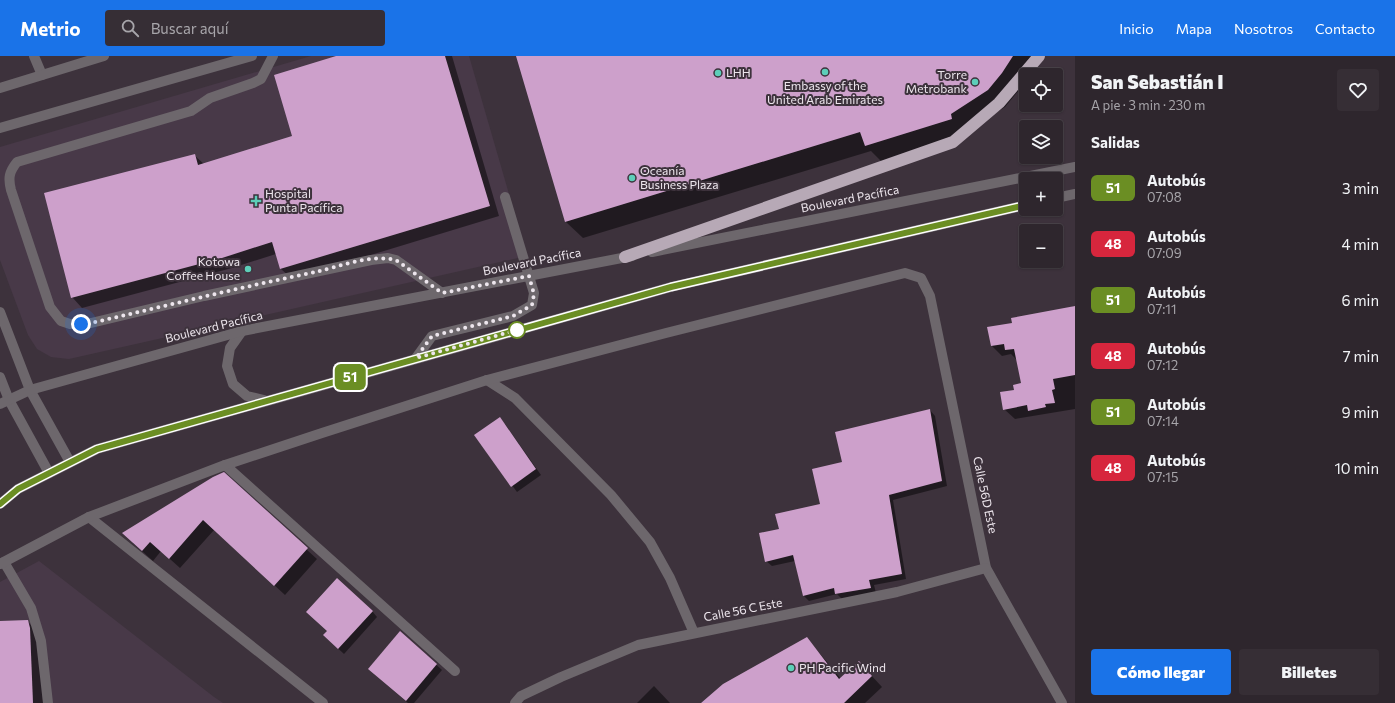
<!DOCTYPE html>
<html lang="es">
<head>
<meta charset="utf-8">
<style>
	:root { --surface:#2e262d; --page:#362e35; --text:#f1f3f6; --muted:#a7a5aa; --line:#494349; --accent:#1a73e8 }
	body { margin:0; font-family:Commissioner,sans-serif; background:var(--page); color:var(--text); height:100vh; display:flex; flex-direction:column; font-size:15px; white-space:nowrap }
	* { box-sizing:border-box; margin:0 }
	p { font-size:13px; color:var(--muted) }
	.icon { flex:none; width:22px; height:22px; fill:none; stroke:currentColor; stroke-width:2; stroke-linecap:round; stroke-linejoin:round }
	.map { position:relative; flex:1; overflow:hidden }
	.drawer { display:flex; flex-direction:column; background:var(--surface); width:320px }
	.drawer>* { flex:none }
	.badge { padding:0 8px; border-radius:6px; font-size:14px; line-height:26px }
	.fabs { position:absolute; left:1019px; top:12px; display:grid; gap:8px }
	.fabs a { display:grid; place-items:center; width:44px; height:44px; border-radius:4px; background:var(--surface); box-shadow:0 1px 3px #0004,0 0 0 1px var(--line); font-size:20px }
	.you { position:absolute; width:20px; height:20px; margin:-10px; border:3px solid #fff; border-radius:50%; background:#1a73e8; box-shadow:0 0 0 6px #1a73e833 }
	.map>.badge { position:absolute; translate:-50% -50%; box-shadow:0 0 0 2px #fff }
	h2 { padding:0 16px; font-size:15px; line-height:36px }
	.round { display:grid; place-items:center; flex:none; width:42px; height:42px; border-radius:4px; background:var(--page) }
	.headline { display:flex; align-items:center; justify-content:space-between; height:68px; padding:0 16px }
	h1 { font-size:19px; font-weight:800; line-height:30px }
	.button { display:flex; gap:8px; margin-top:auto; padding:8px 16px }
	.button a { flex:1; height:46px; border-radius:4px; background:var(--accent); color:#fff; font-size:16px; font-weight:800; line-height:46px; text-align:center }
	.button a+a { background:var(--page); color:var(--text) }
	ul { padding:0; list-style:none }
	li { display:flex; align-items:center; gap:12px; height:56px; padding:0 16px }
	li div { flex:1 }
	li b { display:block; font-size:15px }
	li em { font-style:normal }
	li .badge { min-width:44px; font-weight:700; text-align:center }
	header { display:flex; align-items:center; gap:24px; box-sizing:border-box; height:56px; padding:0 20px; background:var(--accent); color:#fff }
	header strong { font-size:19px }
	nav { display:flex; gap:22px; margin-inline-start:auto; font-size:14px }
	.search { width:280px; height:36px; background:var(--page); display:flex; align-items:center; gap:10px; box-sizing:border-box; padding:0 14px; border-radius:4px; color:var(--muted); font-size:15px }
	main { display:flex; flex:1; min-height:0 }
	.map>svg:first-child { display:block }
	.built { fill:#483948 }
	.shadow { fill:#0007 }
	.building { fill:#cda0cb }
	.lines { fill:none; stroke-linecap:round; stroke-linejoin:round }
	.minor { stroke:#6d676c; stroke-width:10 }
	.highway { stroke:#b7a9b6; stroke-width:12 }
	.line-casing { stroke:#fff; stroke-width:9 }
	.line { stroke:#6b8e23; stroke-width:6 }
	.walk { stroke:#ede6ed; stroke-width:4; stroke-dasharray:0 7.2 }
	.poi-dot { fill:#5dceb9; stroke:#3d323c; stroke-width:1.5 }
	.stop-dot { fill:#fff; stroke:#6b8e23; stroke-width:2 }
	.labels { text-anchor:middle; stroke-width:4; stroke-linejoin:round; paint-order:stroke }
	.poi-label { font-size:12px; fill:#ede6ed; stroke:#3d323c; text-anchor:start }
	.street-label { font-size:12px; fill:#ede6ed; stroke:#3d323c }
</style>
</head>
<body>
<header>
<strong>Metrio</strong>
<div class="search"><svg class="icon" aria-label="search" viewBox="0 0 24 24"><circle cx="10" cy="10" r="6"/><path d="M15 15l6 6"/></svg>Buscar aquí</div>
<nav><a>Inicio</a><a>Mapa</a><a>Nosotros</a><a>Contacto</a></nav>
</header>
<main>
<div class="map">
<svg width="1075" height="647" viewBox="0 0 1075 647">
	<rect width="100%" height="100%" fill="#3d323c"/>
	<g class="built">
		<path d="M311 0H469L527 200 69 303 51 301 37 293 28 279 0 204V91Z"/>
		<path d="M39 505 214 641 223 647H0V526Z"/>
	</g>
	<g class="shadow">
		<path d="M339 0H452L499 160 292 223 281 213 276 198 232 212 82 252 72 241 194 99 204 108 293 81Z"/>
		<path d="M517 0H1039L1019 34 1005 51 967 75 882 106 871 95 583 182 566 166Z"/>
		<path d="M1075 250V353L1015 363 1004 353 1022 328 1017 304 1011 298 1002 300 992 290 1013 267Z"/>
		<path d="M930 354 935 360 947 430 893 444 906 523 874 529 876 537 842 543 837 538 809 545 803 539 795 505 772 510 766 505 780 473 822 449 843 407Z"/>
		<path d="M505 368 541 419 517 436 476 380Z"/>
		<path d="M223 418 317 503 285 539 214 474 180 512 161 495 153 505 133 487Z"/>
		<path d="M372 555 377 561 344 598 330 585 328 575Z"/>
		<path d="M27 565 38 576 40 583 43 647H0V566Z"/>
		<path d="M400 576 442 614 414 647H408L374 618Z"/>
		<path d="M807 582 841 623 859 606 882 631 865 647H703Z"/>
		<path d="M654 630 670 647H637Z"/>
	</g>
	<g class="building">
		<path d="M336 0H445L490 150 280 213 272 186 222 202 71 242 44 137 195 98 198 109 292 80 274 19Z"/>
		<path d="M516 0H1013L1002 17 988 34 951 58 952 63 865 90 860 76 565 166Z"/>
		<path d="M1075 250V319L1053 323 1055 333 1052 334 1055 347 1045 348 1046 351 1028 355 1027 349 1003 354 1000 336 1014 334 1013 329 1021 327 1014 293 1005 294 1004 288 991 290 987 271 1012 267 1011 262Z"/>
		<path d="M930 353 942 425 889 439 902 518 869 524 871 532 835 538 834 532 803 540 793 499 765 506 759 477 779 473 775 458 820 448 812 413 842 406 835 376Z"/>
		<path d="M500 361 536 413 511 431 474 379Z"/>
		<path d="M224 416 308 492 274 530 203 464 169 503 150 486 142 495 122 477 213 421Z"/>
		<path d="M337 522 373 555 338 593 323 579 327 575 306 556Z"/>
		<path d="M28 564 30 572 33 647H0V565Z"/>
		<path d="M400 575 437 608 406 645 368 613Z"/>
		<path d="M807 581 839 623 859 605 872 620 844 647H701L723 628Z"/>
	</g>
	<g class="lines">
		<g class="minor">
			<path d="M34 0 42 19"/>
			<path d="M273 0 261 23 253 27 210 42 191 55 17 106C9 116 8 122 11 134L50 251 61 265 70 268 91 267 204 240 371 204 388 202 396 204 442 237"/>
			<path d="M0 32 104 0"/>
			<path d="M0 72 252 0"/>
			<path d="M1056 142 1075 138"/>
			<path d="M652 196 1075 111"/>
			<path d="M0 256 30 334 70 406"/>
			<path d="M242 275 230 292 227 310 233 328 247 340 264 344"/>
			<path d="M416 302 432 280 513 260 532 249 534 237 505 141"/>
			<path d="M0 321 9 344 49 417"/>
			<path d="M487 324 515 342 611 439 650 486 670 522 694 577"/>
			<path d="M0 348 30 334 242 275 632 200"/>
			<path d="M225 409 455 615"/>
			<path d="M0 448 18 433 97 393 671 231 1026 149"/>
			<path d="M89 461 323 647"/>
			<path d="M4 506 31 552 41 585 48 647"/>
			<path d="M0 508 89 461 225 409 322 377 487 324 666 277 905 217 921 222 930 240 986 512 1062 647"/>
			<path d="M515 647 521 640 561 621 638 589 897 536 986 512"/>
		</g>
		<path class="highway" d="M625 201 953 86 999 47 1039 0"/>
	</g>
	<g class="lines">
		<defs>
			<path id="line" d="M0 448 18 433 97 393 671 231 1026 149"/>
		</defs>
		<use href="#line" class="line-casing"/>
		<use href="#line" class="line"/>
		<path class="walk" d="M81 268 91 267C166 250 241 231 316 216 340 210 371 198 396 204L442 237 529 220 534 238 532 249 513 260 432 280 416 302 521 273 517 274"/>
	</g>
	<g class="poi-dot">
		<circle cx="825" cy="16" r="4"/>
		<circle cx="718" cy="17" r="4"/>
		<circle cx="975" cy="26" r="4"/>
		<circle cx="632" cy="122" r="4"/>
		<path d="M254 139h4v4h4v4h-4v4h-4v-4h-4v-4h4z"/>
		<circle cx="248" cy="213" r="4"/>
		<circle cx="791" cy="612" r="4"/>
	</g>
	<circle class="stop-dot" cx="517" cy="274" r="8"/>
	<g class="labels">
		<g class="poi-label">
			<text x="726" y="21">LHH</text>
			<text x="967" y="23" text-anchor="end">Torre<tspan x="967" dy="14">Metrobank</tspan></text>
			<text x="825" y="34" text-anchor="middle">Embassy of the<tspan x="825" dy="14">United Arab Emirates</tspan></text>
			<text x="640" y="119">Oceanía<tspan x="640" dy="14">Business Plaza</tspan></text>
			<text x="265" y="142">Hospital<tspan x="265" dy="14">Punta Pacífica</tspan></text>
			<text x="240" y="210" text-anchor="end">Kotowa<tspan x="240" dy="14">Coffee House</tspan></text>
			<text x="799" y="616">PH Pacific Wind</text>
		</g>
		<g class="street-label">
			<text transform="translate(850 143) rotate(-11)" y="4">Boulevard Pacífica</text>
			<text transform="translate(532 206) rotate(-11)" y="4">Boulevard Pacífica</text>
			<text transform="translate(214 271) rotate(-14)" y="4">Boulevard Pacífica</text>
			<text transform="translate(985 439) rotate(78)" y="4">Calle 56D Este</text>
			<text transform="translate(743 554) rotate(-11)" y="4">Calle 56 C Este</text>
		</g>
	</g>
</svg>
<div class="fabs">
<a><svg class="icon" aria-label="locate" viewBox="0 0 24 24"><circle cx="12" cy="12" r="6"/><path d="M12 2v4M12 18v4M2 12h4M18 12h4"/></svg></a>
<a><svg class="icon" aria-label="layers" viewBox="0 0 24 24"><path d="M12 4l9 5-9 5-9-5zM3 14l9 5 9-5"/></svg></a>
<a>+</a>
<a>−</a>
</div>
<div class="you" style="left:81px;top:268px"></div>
<b class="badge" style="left:350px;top:321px;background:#6b8e23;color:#fff">51</b>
</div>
<section class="drawer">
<div class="headline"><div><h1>San Sebastián I</h1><p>A pie · 3 min · 230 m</p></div><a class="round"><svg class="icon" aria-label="heart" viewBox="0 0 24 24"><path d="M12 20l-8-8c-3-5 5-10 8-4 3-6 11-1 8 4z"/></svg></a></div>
<h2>Salidas</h2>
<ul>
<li><span class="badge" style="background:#6b8e23;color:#fff">51</span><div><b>Autobús</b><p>07:08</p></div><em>3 min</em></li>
<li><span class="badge" style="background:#d7263d;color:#fff">48</span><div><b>Autobús</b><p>07:09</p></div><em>4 min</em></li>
<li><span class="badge" style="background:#6b8e23;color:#fff">51</span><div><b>Autobús</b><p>07:11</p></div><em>6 min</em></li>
<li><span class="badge" style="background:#d7263d;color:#fff">48</span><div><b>Autobús</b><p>07:12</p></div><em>7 min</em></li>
<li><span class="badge" style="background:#6b8e23;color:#fff">51</span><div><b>Autobús</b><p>07:14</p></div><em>9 min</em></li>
<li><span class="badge" style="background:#d7263d;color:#fff">48</span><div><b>Autobús</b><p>07:15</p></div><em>10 min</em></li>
</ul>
<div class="button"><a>Cómo llegar</a><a>Billetes</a></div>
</section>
</main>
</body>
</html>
